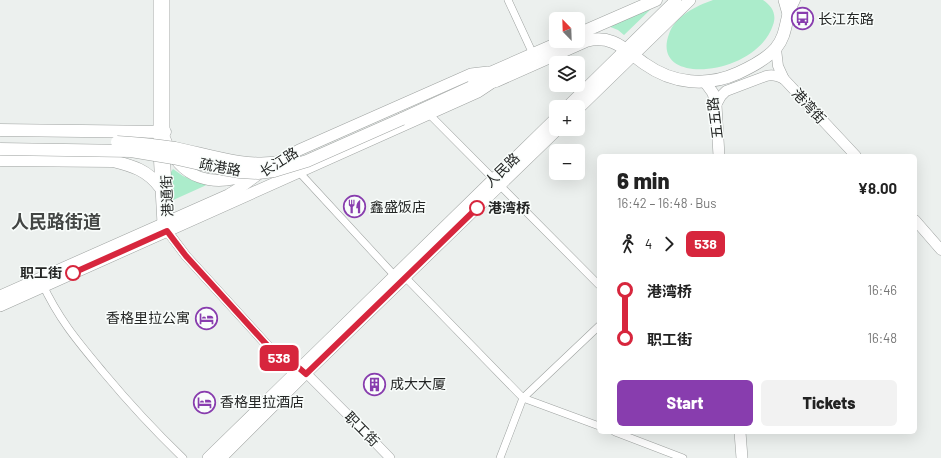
<!DOCTYPE html>
<html lang="en">
<head>
<meta charset="utf-8">
<style>
	:root { --surface:#fff; --page:#f2f2f2; --text:#222; --muted:#767676; --accent:#883dae }
	body { margin:0; font-family:Barlow,"Noto Sans SC",sans-serif; background:var(--page); color:var(--text); height:100vh; display:flex; flex-direction:column; font-size:15px; white-space:nowrap }
	* { box-sizing:border-box; margin:0 }
	p { font-size:13px; color:var(--muted) }
	.icon { flex:none; width:22px; height:22px; fill:none; stroke:currentColor; stroke-width:2; stroke-linecap:round; stroke-linejoin:round }
	.map { position:relative; flex:1; overflow:hidden }
	.panel { position:absolute; left:597px; top:154px; width:320px; height:280px; display:flex; flex-direction:column; background:var(--surface); border-radius:6px; box-shadow:0 4px 16px #0002 }
	.panel>* { flex:none }
	.badge { padding:0 8px; border-radius:6px; font-size:14px; line-height:26px }
	.needle { width:26px; rotate:337deg }
	.fabs { position:absolute; left:549px; top:12px; display:grid; gap:8px }
	.fabs a { display:grid; place-items:center; width:36px; height:36px; border-radius:6px; background:var(--surface); box-shadow:0 4px 16px #0002; font-size:20px }
	.map>.badge { position:absolute; translate:-50% -50%; box-shadow:0 0 0 2px #fff }
	.legs { display:flex; align-items:center; gap:6px; height:44px; padding:0 20px; font-size:13px }
	.legs p { margin-inline-start:auto }
	.head { display:flex; align-items:center; justify-content:space-between; height:68px; padding:0 20px }
	h1 { font-size:22px; font-weight:800; line-height:30px }
	.cta { display:flex; gap:8px; margin-top:auto; padding:8px 20px }
	.cta a { flex:1; height:46px; border-radius:6px; background:var(--accent); color:#fff; font-size:16px; font-weight:800; line-height:46px; text-align:center }
	.cta a+a { background:var(--page); color:var(--text) }
	ul { padding:0 20px; list-style:none }
	li { display:flex; align-items:center; gap:14px; height:48px; font-size:15px }
	li i { display:grid; place-items:center; width:6px; height:100%; margin:0 5px; background:currentColor }
	li i::after { content:''; width:10px; height:10px; margin:-5px; border:3px solid; border-radius:50%; background:var(--surface) }
	li p { margin-inline-start:auto }
	li:first-child i { background:linear-gradient(#0000 50%,currentColor 0) }
	li:last-child i { background:linear-gradient(currentColor 50%,#0000 0) }
	.map>svg:first-child { display:block }
	.green { fill:#abeccb }
	.lines { fill:none; stroke-linecap:round; stroke-linejoin:round }
	.minor-casing { stroke:#9ea2a0; stroke-width:8 }
	.tertiary-casing { stroke:#9ea2a0; stroke-width:10 }
	.secondary-casing { stroke:#9ea2a0; stroke-width:11 }
	.primary-casing { stroke:#9ea2a0; stroke-width:12 }
	.trunk-casing { stroke:#9ea2a0; stroke-width:13 }
	.minor { stroke:#fff; stroke-width:7 }
	.tertiary { stroke:#fff; stroke-width:9 }
	.secondary { stroke:#fff; stroke-width:10 }
	.primary { stroke:#fff; stroke-width:11 }
	.trunk { stroke:#fff; stroke-width:12 }
	.trunk-bridge-casing { stroke:#9ea2a0; stroke-width:13; stroke-linecap:butt }
	.trunk-bridge { stroke:#fff; stroke-width:12 }
	.line-1-casing { stroke:#fff; stroke-width:9 }
	.line-1 { stroke:#d7263d; stroke-width:6 }
	.stop-1-dot { fill:#fff; stroke:#d7263d; stroke-width:2 }
	.labels { text-anchor:middle; stroke-width:3; stroke-linejoin:round; paint-order:stroke }
	.poi-label { font-size:14px; fill:#242625; stroke:#f9fdfb; text-anchor:start }
	.street-label { font-size:14px; fill:#242625; stroke:#f9fdfb }
	.stop-label { font-size:14px; font-weight:bold; fill:#242625; stroke:#f9fdfb; text-anchor:start }
	.district-label { font-size:18px; font-weight:bold; fill:#434644; stroke:#f9fdfb }
</style>
</head>
<body>
<div class="map">
<svg width="941" height="458" viewBox="0 0 941 458">
	<rect width="100%" height="100%" fill="#ecf0ee"/>
	<g class="green">
		<path d="M713 0H763C772 6 777 14 773 25 757 76 649 88 669 34 675 16 696 6 713 0Z"/>
		<path d="M651 9 624 35 618 30 608 26Z"/>
		<path d="M173 169 183 176 192 180 211 183 171 201V172Z"/>
	</g>
	<g class="lines">
		<defs>
			<g id="minor">
				<path d="M508 0 533 54"/>
				<path d="M429 114 599 285"/>
				<path d="M299 172 394 275 405 277 523 398 599 426"/>
				<path d="M42 283C59 320 79 343 104 373 129 403 155 431 183 458"/>
				<path d="M615 432 683 458"/>
				<path d="M500 458 523 398 599 326"/>
			</g>
			<g id="tertiary">
				<path d="M158 0V151L162 224 186 256 287 367 299 368 306 373 361 428 390 458"/>
				<path d="M165 0V138"/>
				<path d="M165 151 169 220 168 226"/>
			</g>
			<g id="secondary">
				<path d="M776 49 778 66 784 79 856 156"/>
				<path d="M716 105 721 96 726 91 766 76C773 74 778 76 784 79"/>
				<path d="M915 220 941 250"/>
			</g>
			<g id="primary">
				<path d="M784 0 788 14"/>
				<path d="M705 82 713 93 716 105 719 156"/>
				<path d="M567 107 676 0"/>
				<path d="M578 109 690 0"/>
				<path d="M165 139C180 180 213 188 251 174"/>
				<path d="M0 296 228 195 241 187 268 167 299 150 471 74 488 72"/>
				<path d="M0 306 478 92 493 82"/>
				<path d="M740 432 742 458"/>
				<path d="M208 458 556 118"/>
				<path d="M221 458 306 373 558 129"/>
			</g>
			<g id="trunk">
				<path d="M578 34 656 0"/>
				<path d="M474 80 563 41"/>
				<path d="M402 119 476 85 496 81 586 41C613 34 625 50 645 64 673 84 707 87 738 73 751 67 767 59 776 48 788 34 785 15 794 0"/>
				<path d="M0 130 165 132"/>
				<path d="M0 160 113 161C133 166 147 170 160 187"/>
			</g>
		</defs>
		<use href="#minor" class="minor-casing"/>
		<use href="#tertiary" class="tertiary-casing"/>
		<use href="#secondary" class="secondary-casing"/>
		<use href="#primary" class="primary-casing"/>
		<use href="#trunk" class="trunk-casing"/>
		<use href="#minor" class="minor"/>
		<use href="#tertiary" class="tertiary"/>
		<use href="#secondary" class="secondary"/>
		<use href="#primary" class="primary"/>
		<use href="#trunk" class="trunk"/>
		<defs>
			<g id="trunk-bridge">
				<path d="M117 142C136 143 155 145 175 148 209 155 245 168 280 162"/>
				<path d="M0 149 131 151 173 158 222 169 240 172 258 173 274 171 307 161 402 119"/>
			</g>
		</defs>
		<use href="#trunk-bridge" class="trunk-bridge-casing"/>
		<use href="#trunk-bridge" class="trunk-bridge"/>
	</g>
	<g class="lines">
		<defs>
			<path id="line-1" d="M73 273 167 231 186 256 287 367 299 368 306 374 477 208"/>
		</defs>
		<use href="#line-1" class="line-1-casing"/>
		<use href="#line-1" class="line-1"/>
	</g>
	<defs>
		<symbol id="bus-ring" viewBox="-11 -11 22 22"><circle r="9.5" fill="#f9fdfb" stroke="#883dae" stroke-width="1.5"/><path d="M-5-6H5V4H4V6H2V4H-2V6H-4V4H-5ZM-3.5-4V0h7V-4ZM-3.5 1.2v1.5H-2V1.2ZM2 1.2v1.5H3.5V1.2Z" fill="#883dae"/></symbol>
		<symbol id="restaurant-ring" viewBox="-11 -11 22 22"><circle r="9.5" fill="#f9fdfb" stroke="#883dae" stroke-width="1.5"/><path d="M-5-6h1v4h1v-4h1v4h1v-4h1v5L-1.5 .5V6h-2V.5L-5-1ZM5-6V6H3V1.5H1.5Q1.5-4 5-6Z" fill="#883dae"/></symbol>
		<symbol id="hotel-ring" viewBox="-11 -11 22 22"><circle r="9.5" fill="#f9fdfb" stroke="#883dae" stroke-width="1.5"/><path d="M-6-4.5h1.5V1H6V5H4.5V3h-9V5H-6ZM-4 0a1.8 1.8 0 1 1 3.6 0ZM.5 0V-2.5h3Q6-2.5 6 0Z" fill="#883dae"/></symbol>
		<symbol id="building-ring" viewBox="-11 -11 22 22"><circle r="9.5" fill="#f9fdfb" stroke="#883dae" stroke-width="1.5"/><path d="M-4-6H4V6H1V3H-1V6H-4ZM-2.5-4.3h1.7v1.8h-1.7ZM.8-4.3h1.7v1.8H.8ZM-2.5-1h1.7V.8h-1.7ZM.8-1h1.7V.8H.8Z" fill="#883dae"/></symbol>
	</defs>
	<g fill-rule="evenodd">
		<use href="#bus-ring" x="790" y="6" width="25" height="25"/>
		<use href="#restaurant-ring" x="342" y="194" width="25" height="25"/>
		<use href="#hotel-ring" x="194" y="306" width="25" height="25"/>
		<use href="#building-ring" x="362" y="372" width="25" height="25"/>
		<use href="#hotel-ring" x="192" y="390" width="25" height="25"/>
	</g>
	<g class="stop-1-dot">
		<circle cx="477" cy="208" r="7"/>
		<circle cx="73" cy="273" r="7"/>
	</g>
	<g class="labels">
		<g class="poi-label">
			<text x="818" y="24">长江东路</text>
			<text x="370" y="212">鑫盛饭店</text>
			<text x="190" y="323" text-anchor="end">香格里拉公寓</text>
			<text x="390" y="389">成大大厦</text>
			<text x="220" y="407">香格里拉酒店</text>
		</g>
		<g class="street-label">
			<text transform="translate(809 106) rotate(47)" y="5">港湾街</text>
			<text transform="translate(715 118) rotate(-97)" y="5">五五路</text>
			<text transform="translate(279 162) rotate(-32)" y="5">长江路</text>
			<text transform="translate(220 167) rotate(10)" y="5">疏港路</text>
			<text transform="translate(502 170) rotate(-44)" y="5">人民路</text>
			<text transform="translate(167 196) rotate(-92)" y="5">港通街</text>
			<text transform="translate(362 429) rotate(45)" y="5">职工街</text>
		</g>
		<g class="stop-label">
			<text x="488" y="213">港湾桥</text>
			<text x="62" y="278" text-anchor="end">职工街</text>
		</g>
		<g class="district-label">
			<text x="56" y="228">人民路街道</text>
		</g>
	</g>
</svg>
<div class="fabs">
<a><svg class="needle" viewBox="-14 -14 28 28"><path d="M0-13l5 13h-10z" fill="#e53935"/><path d="M0 13l5-13h-10z" fill="#767676"/></svg></a>
<a><svg class="icon" aria-label="layers" viewBox="0 0 24 24"><path d="M12 4l9 5-9 5-9-5zM3 14l9 5 9-5"/></svg></a>
<a>+</a>
<a>−</a>
</div>
<b class="badge" style="left:279px;top:358px;background:#d7263d;color:#fff">538</b>
<section class="panel">
<div class="head"><div><h1>6 min</h1><p>16:42 – 16:48 · Bus</p></div><b>¥8.00</b></div>
<div class="legs"><svg class="icon" aria-label="walk" viewBox="0 0 24 24"><circle cx="13" cy="4" r="2"/><path d="M13 8l-2 6 4 7M11 14l-3 7M7 12l3-4h3l4 4"/></svg>4<svg class="icon" aria-label="forward" viewBox="0 0 24 24"><path d="M9 5l7 7-7 7"/></svg><b class="badge" style="background:#d7263d;color:#fff">538</b></div>
<ul>
<li><i style="color:#d7263d"></i><b>港湾桥</b><p>16:46</p></li>
<li><i style="color:#d7263d"></i><b>职工街</b><p>16:48</p></li>
</ul>
<div class="cta"><a>Start</a><a>Tickets</a></div>
</section>
</div>
</body>
</html>
